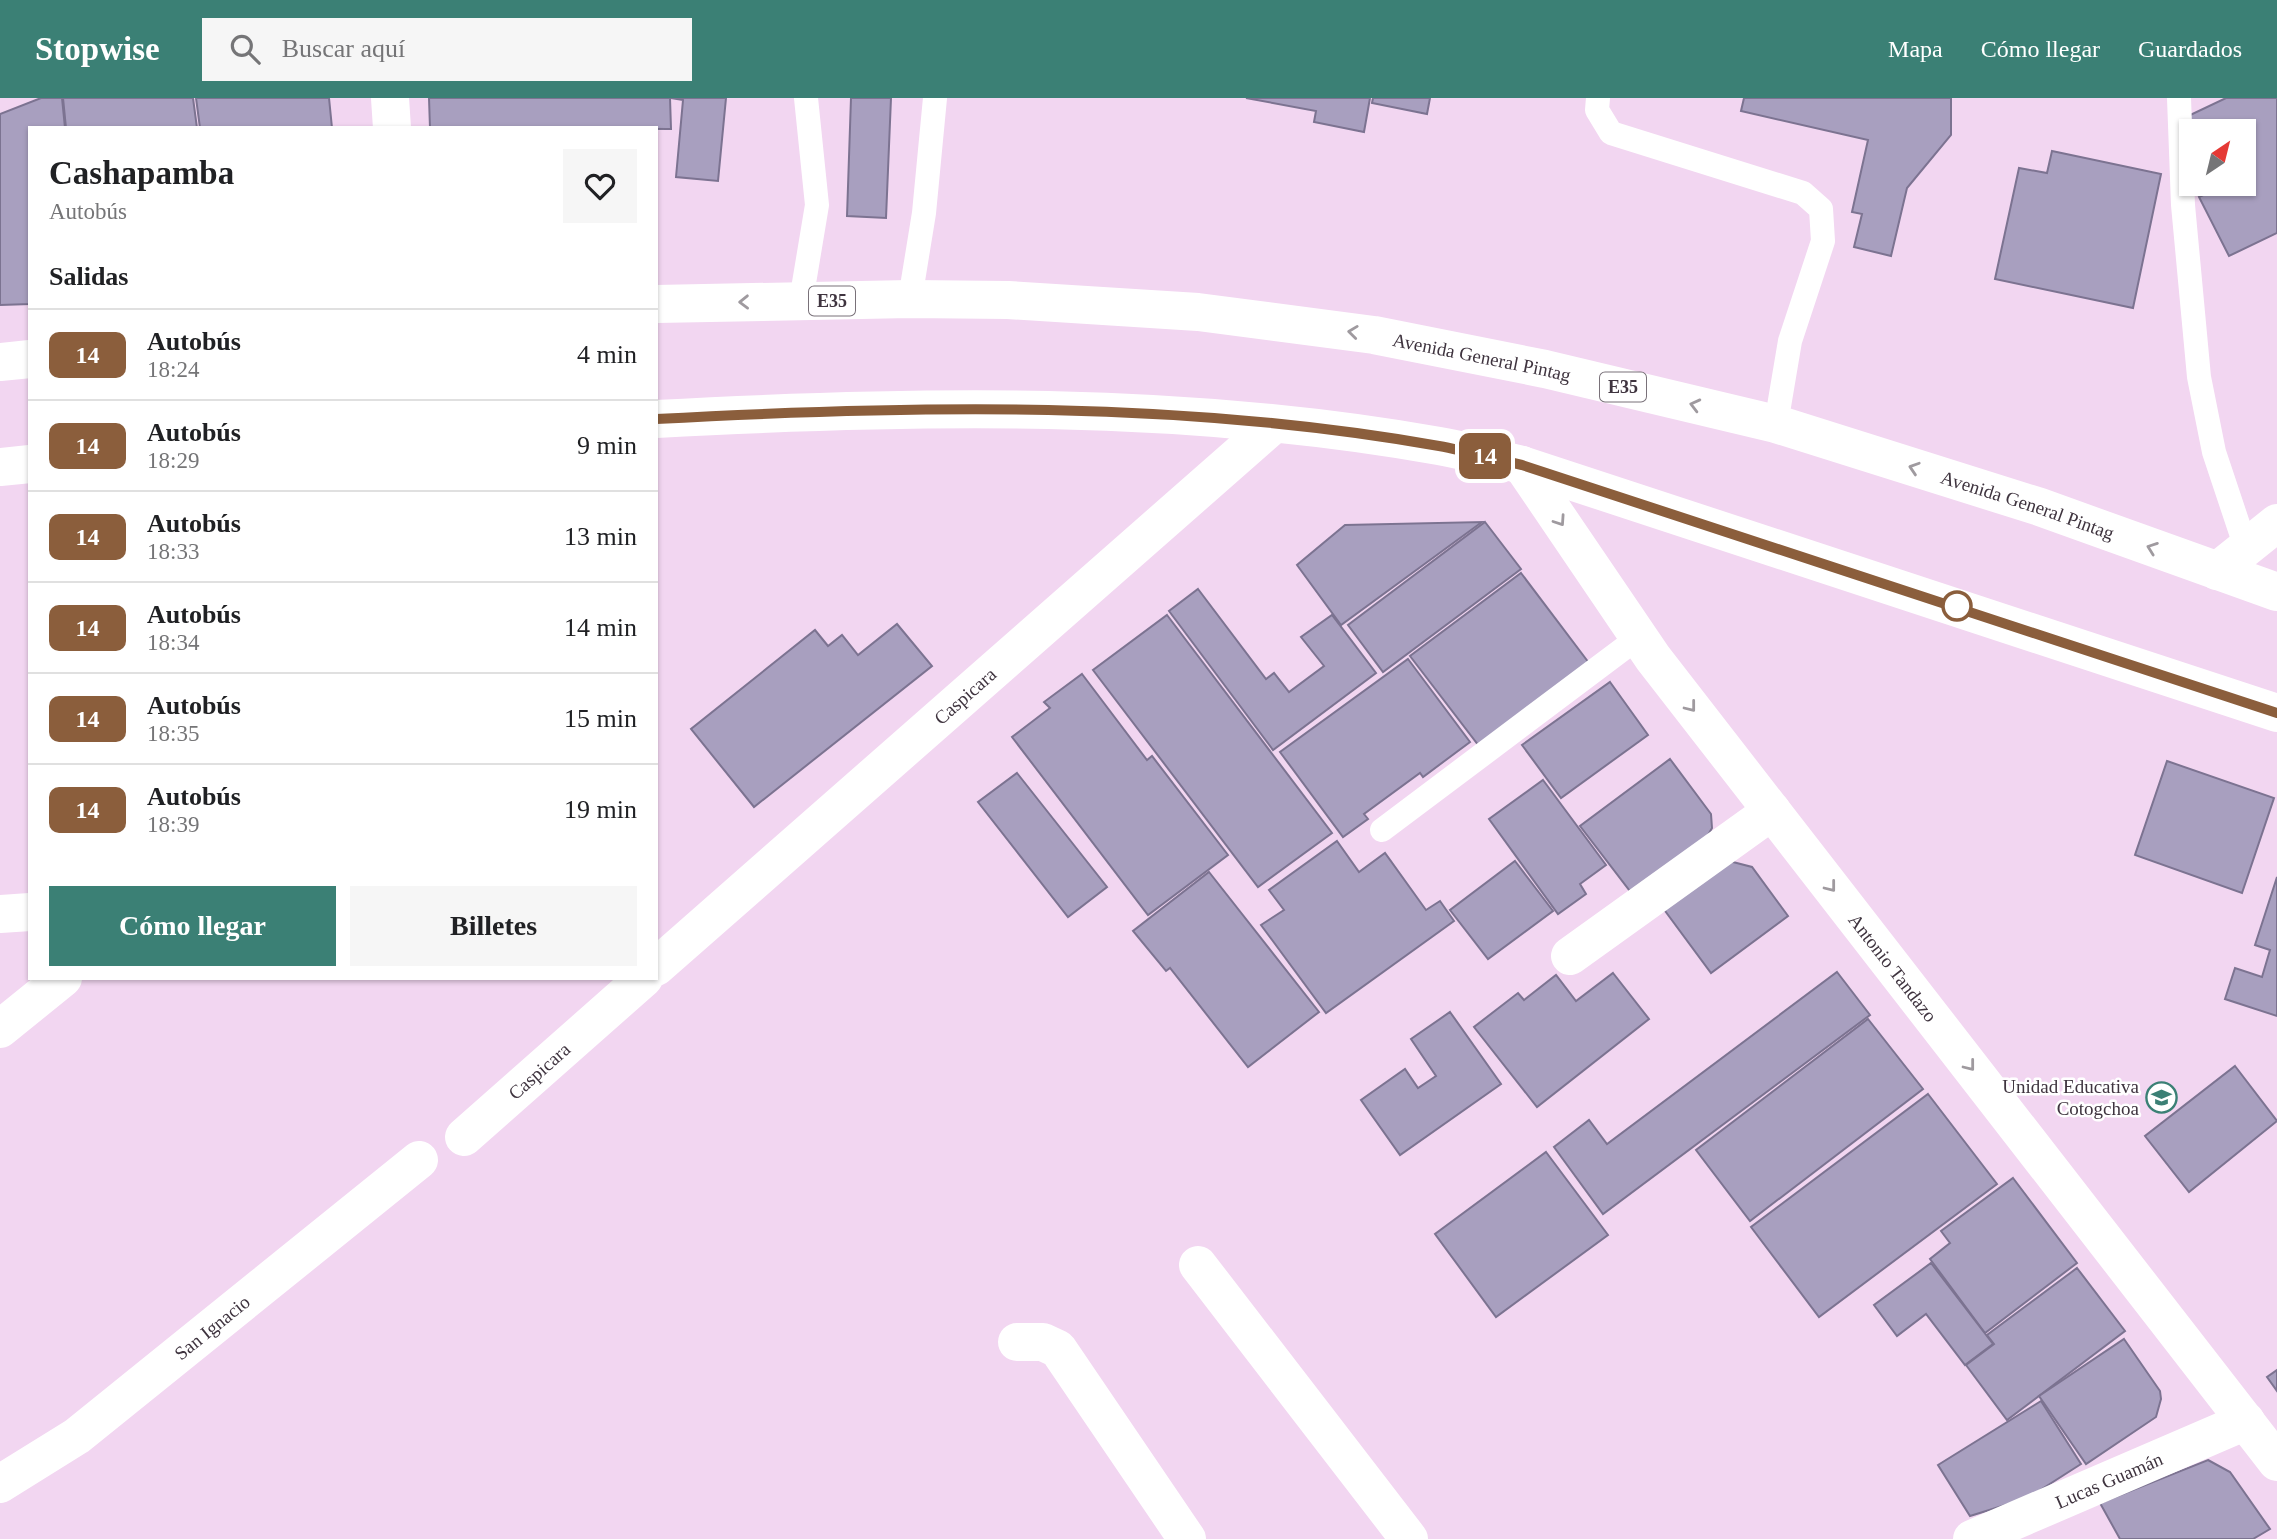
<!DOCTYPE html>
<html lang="es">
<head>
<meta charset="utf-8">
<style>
	:root { --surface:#fff; --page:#f6f6f6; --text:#202124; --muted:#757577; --line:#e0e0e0; --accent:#3b8075 }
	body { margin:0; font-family:"Times New Roman",serif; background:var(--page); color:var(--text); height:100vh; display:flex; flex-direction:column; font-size:26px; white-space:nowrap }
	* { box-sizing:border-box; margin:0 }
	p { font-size:23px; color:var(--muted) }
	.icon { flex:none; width:38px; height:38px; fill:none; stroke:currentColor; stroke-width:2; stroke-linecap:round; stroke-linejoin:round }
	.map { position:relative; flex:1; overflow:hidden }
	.panel { position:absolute; left:28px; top:28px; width:630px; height:854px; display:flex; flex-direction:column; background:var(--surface); border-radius:0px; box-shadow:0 2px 5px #0004 }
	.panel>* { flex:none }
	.badge { padding:0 14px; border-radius:10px; font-size:24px; line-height:46px }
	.needle { width:46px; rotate:35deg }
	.buttons { position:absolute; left:2179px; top:21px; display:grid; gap:14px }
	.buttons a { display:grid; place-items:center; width:77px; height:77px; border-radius:0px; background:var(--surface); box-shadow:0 2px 5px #0004; font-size:35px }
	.map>.badge { position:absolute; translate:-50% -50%; box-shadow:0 0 0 4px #fff }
	h2 { padding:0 21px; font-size:26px; line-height:63px }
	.round { display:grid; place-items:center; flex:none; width:74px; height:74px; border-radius:0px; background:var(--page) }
	.head { display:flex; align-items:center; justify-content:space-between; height:119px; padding:0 21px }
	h1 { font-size:33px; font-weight:700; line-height:52px }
	.cta { display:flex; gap:14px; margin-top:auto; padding:14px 21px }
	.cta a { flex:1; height:80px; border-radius:0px; background:var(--accent); color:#fff; font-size:28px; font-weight:700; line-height:80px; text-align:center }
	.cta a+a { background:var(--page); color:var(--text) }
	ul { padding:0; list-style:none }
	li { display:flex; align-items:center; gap:21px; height:91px; padding:0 21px; border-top:2px solid var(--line) }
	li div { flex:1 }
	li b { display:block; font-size:26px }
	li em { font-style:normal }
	li .badge { min-width:77px; font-weight:700; text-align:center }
	header { display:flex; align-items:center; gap:42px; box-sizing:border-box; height:98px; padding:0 35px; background:var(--accent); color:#fff }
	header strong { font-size:33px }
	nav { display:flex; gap:38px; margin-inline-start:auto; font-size:24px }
	.search { width:490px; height:63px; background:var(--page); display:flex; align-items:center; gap:18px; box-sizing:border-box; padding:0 24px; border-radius:0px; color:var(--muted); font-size:26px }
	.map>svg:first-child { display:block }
	.building { fill:#a89fbf; stroke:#7c7391; stroke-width:2 }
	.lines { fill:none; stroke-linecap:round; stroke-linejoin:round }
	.service { stroke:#fff; stroke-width:24 }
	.minor { stroke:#fff; stroke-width:38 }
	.trunk { stroke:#fff; stroke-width:38 }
	.oneway { stroke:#9f9a9f }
	.line-casing { stroke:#fff; stroke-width:16 }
	.line { stroke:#8b5e3c; stroke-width:10 }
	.stop-dot { fill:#fff; stroke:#8b5e3c; stroke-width:3.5 }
	.labels { text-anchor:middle; stroke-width:5; stroke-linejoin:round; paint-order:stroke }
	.shield { fill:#fff; stroke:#797179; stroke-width:2 }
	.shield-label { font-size:18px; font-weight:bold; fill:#3f343f }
	.street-label { font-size:19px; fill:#3f343f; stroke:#fff }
	.poi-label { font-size:19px; fill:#3f343f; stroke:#fff; text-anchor:end }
</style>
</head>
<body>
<header>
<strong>Stopwise</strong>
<div class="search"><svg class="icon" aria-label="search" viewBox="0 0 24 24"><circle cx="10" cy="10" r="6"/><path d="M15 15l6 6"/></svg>Buscar aquí</div>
<nav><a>Mapa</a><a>Cómo llegar</a><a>Guardados</a></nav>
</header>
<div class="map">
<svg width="2277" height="1441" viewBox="0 0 2277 1441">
	<rect width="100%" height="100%" fill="#f2d6f1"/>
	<g class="building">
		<path d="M41 0H62L65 30H30V206L0 207V16Z"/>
		<path d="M63 0H193L197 30H66Z"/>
		<path d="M196 0H329L332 30H200Z"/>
		<path d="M429 0H670L671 31 430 30Z"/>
		<path d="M671 0H726L718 83 676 79 683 2Z"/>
		<path d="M851 0H891L886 120 847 118Z"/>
		<path d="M1246 0H1370L1364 34 1314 24 1316 13Z"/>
		<path d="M1373 0H1430L1427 16 1372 5Z"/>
		<path d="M1744 0H1951V37L1907 90 1891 158 1854 149 1862 116 1852 114 1868 42 1741 13Z"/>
		<path d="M2226 0H2277V135L2229 158 2199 99 2220 89 2218 86H2244V33H2193L2186 19Z"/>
		<path d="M2052 53 2161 76 2133 210 1995 181 2019 70 2047 75Z"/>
		<path d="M1482 424 1341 527 1297 467 1345 427Z"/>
		<path d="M1485 424 1521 471 1383 574 1348 527Z"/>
		<path d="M1521 475 1589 565 1479 648 1410 558Z"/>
		<path d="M1198 491 1266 581 1274 575 1289 594 1324 568 1301 539 1332 517 1376 575 1273 652 1169 513Z"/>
		<path d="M1167 517 1332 735 1258 789 1093 572Z"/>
		<path d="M897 526 932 568 754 709 691 631 815 532 828 548 842 537 858 557Z"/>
		<path d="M1408 561 1470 644 1423 679 1420 675 1364 716 1368 721 1343 739 1280 654Z"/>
		<path d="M1082 576 1147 662 1152 658 1228 757 1148 817 1012 639 1050 610 1044 604Z"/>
		<path d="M1610 584 1648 637 1561 700 1522 647Z"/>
		<path d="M1670 661 1711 716 1712 730 1703 746 1633 797 1580 728Z"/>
		<path d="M2167 663 2274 700 2242 795 2135 757Z"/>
		<path d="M1017 675 1107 789 1068 819 978 704Z"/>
		<path d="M1543 682 1606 767 1580 786 1586 796 1558 816 1489 721Z"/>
		<path d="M1337 743 1359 774 1385 755 1426 812 1440 803 1454 823 1326 915 1261 827 1284 812 1269 792Z"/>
		<path d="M1515 763 1553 813 1488 861 1450 812Z"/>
		<path d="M1729 763 1752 769 1788 818 1711 875 1660 806Z"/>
		<path d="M1209 774 1319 914 1248 969 1170 870 1166 873 1133 833Z"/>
		<path d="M2277 779V918L2225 901 2235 870 2262 879 2270 852 2255 847Z"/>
		<path d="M1837 874 1870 917 1603 1116 1554 1049 1589 1022 1607 1046Z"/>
		<path d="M1613 875 1649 921 1537 1009 1474 929 1518 895 1524 902 1556 877 1576 903Z"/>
		<path d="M1450 914 1501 986 1400 1057 1361 1002 1405 971 1418 990 1436 978 1411 941Z"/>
		<path d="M1868 921 1923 991 1750 1123 1696 1052Z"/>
		<path d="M2235 968 2277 1023 2189 1094 2145 1038Z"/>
		<path d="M1928 996 1997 1086 1819 1219 1751 1129Z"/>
		<path d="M1546 1054 1608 1137 1496 1219 1435 1136Z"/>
		<path d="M2013 1080 2077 1165 1985 1235 1930 1161 1950 1145 1941 1133Z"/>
		<path d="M1931 1165 1993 1246 1965 1267 1926 1216 1897 1238 1874 1207Z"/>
		<path d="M2077 1170 2125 1233 2007 1322 1966 1267 1994 1246 1987 1237Z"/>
		<path d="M2124 1241 2160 1293 2161 1301 2156 1319 2086 1366 2039 1298Z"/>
		<path d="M2277 1272V1293L2267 1279Z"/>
		<path d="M2041 1303 2081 1366 2028 1400 1970 1418 1938 1367Z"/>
		<path d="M2208 1362 2230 1374 2270 1431 2253 1441H2120L2100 1405Z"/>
	</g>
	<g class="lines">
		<g class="service">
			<path d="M1598 0 1597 12 1611 35 1803 95 1821 111 1823 143 1790 243 1776 326"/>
			<path d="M2179 0 2183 107 2199 279 2214 354 2246 450"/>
			<path d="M910 201 924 115 935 0"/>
			<path d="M801 203 817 107 806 0"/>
			<path d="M1382 732 1639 539"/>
		</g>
		<g class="minor">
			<path d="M390 0 392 30"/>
			<path id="s1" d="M1522 367 1653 560 2277 1364"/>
			<path d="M2217 473 2277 425"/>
			<path d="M0 816 30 814"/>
			<path d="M1570 858 1772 713"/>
			<path id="s2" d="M656 869 1274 326"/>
			<path d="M0 931 63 880"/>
			<path id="s3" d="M464 1039 644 880"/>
			<path d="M1198 1167 1409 1441"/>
			<path d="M1017 1244H1043L1058 1251 1187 1441"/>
			<path id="s4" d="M0 1386 77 1338 419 1062"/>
			<path id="s5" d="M1972 1441 2246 1323"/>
		</g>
		<g class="trunk">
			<path id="s6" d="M656 206 910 201 1008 202 1198 214 1374 237 1545 271 1776 326 2040 409 2277 494"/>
			<path d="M0 264 30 261"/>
			<path d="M656 321C916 307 1181 302 1439 348 1467 353 1494 360 1522 367L2277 615"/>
			<path d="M0 369 30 366"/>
		</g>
	</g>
	<defs><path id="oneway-chevron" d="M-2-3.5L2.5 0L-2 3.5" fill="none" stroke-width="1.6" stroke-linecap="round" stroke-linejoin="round" transform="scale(1.75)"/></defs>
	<g class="oneway">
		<use href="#oneway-chevron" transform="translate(744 204) rotate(179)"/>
		<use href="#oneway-chevron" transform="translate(1353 234) rotate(-173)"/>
		<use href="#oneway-chevron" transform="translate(1695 307) rotate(-166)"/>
		<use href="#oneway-chevron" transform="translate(1914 370) rotate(-162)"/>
		<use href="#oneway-chevron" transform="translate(1560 423) rotate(56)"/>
		<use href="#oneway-chevron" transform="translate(2152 450) rotate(-160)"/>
		<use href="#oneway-chevron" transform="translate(1691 609) rotate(52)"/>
		<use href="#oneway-chevron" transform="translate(1831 789) rotate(52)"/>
		<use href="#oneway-chevron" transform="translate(1970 968) rotate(52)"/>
	</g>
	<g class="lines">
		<defs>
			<path id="line" d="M656 321C916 307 1181 302 1439 348 1467 353 1494 361 1522 367L2277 615"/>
		</defs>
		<use href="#line" class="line-casing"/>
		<use href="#line" class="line"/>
	</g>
	<defs>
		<symbol id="school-ring" viewBox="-11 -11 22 22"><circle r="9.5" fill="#fff" stroke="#3b8075" stroke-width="1.5"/><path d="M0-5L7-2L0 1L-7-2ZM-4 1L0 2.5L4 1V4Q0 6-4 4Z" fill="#3b8075"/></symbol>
	</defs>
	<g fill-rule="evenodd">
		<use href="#school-ring" x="2144" y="982" width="35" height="35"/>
	</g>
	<circle class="stop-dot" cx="1957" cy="508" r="14"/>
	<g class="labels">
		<g class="shield">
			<rect x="809" y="188.5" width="46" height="29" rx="5"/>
			<rect x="1600" y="274.5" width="46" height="29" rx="5"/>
		</g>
		<g class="shield-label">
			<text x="832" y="209">E35</text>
			<text x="1623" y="295">E35</text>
		</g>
		<g class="street-label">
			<text dy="7" stroke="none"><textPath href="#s6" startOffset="830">Avenida General Pintag</textPath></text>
			<text dy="7" stroke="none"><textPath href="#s6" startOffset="1396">Avenida General Pintag</textPath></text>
			<text dy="7" stroke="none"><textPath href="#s2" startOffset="411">Caspicara</textPath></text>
			<text dy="7" stroke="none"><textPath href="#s1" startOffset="625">Antonio Tandazo</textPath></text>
			<text dy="7" stroke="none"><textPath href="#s3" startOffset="100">Caspicara</textPath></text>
			<text dy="7" stroke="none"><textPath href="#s4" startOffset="264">San Ignacio</textPath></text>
			<text dy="7" stroke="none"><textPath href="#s5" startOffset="149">Lucas Guamán</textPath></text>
		</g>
		<g class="poi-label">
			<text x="2139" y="995">Unidad Educativa<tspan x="2139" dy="22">Cotogchoa</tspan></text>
		</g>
	</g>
</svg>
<div class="buttons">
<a><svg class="needle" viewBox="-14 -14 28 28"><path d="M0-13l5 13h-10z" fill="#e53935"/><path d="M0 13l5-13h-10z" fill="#757577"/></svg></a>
</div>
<b class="badge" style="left:1485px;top:358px;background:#8b5e3c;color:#fff">14</b>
<section class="panel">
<div class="head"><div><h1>Cashapamba</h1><p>Autobús</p></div><a class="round"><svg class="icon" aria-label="heart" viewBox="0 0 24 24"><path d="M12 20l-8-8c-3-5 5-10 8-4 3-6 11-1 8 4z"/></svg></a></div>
<h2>Salidas</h2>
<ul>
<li><span class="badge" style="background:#8b5e3c;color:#fff">14</span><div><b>Autobús</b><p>18:24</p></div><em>4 min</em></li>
<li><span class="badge" style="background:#8b5e3c;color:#fff">14</span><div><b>Autobús</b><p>18:29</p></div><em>9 min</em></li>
<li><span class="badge" style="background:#8b5e3c;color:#fff">14</span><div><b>Autobús</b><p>18:33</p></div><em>13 min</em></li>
<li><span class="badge" style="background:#8b5e3c;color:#fff">14</span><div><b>Autobús</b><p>18:34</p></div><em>14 min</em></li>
<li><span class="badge" style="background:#8b5e3c;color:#fff">14</span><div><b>Autobús</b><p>18:35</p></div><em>15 min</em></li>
<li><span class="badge" style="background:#8b5e3c;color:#fff">14</span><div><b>Autobús</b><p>18:39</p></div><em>19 min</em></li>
</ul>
<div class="cta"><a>Cómo llegar</a><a>Billetes</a></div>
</section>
</div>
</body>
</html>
